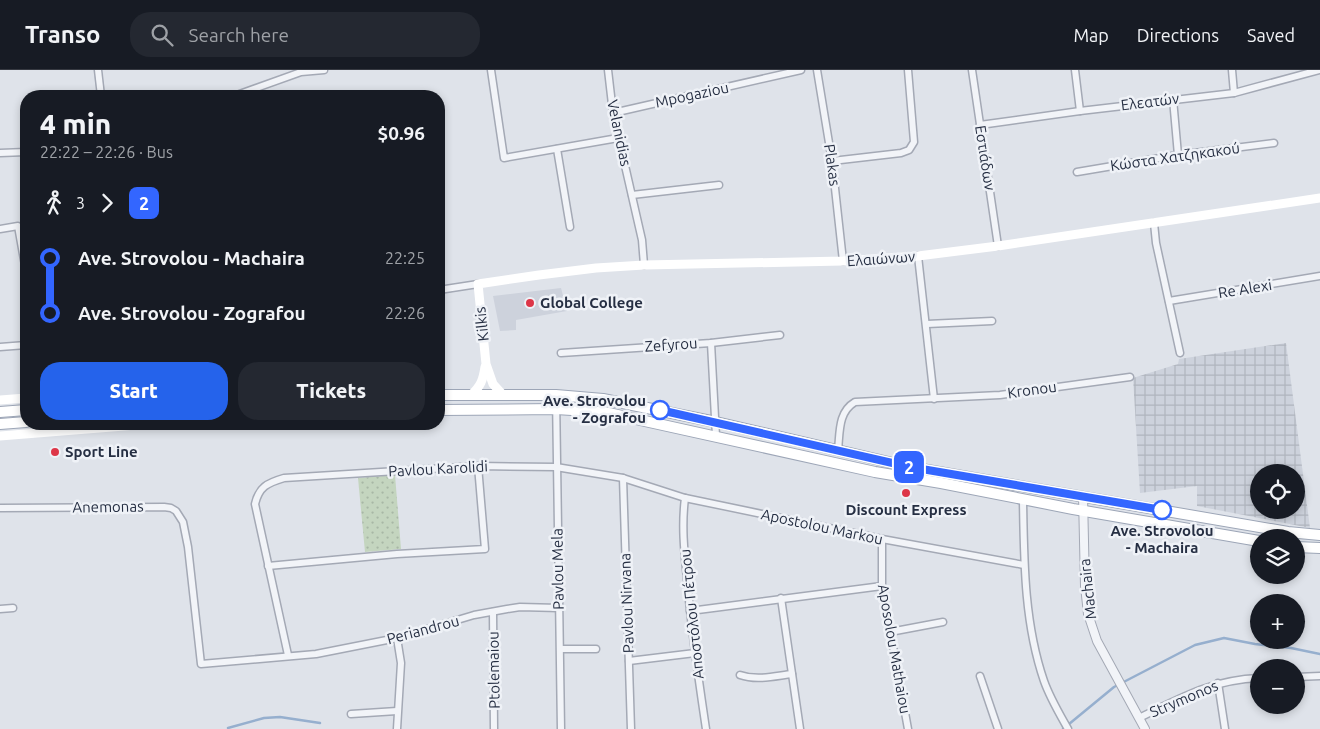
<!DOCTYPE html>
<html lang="en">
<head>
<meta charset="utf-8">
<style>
	:root { --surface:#171b24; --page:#242831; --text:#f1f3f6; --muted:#9ea1a6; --line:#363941; --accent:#2563eb }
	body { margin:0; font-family:Ubuntu,sans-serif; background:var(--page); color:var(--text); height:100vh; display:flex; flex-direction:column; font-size:19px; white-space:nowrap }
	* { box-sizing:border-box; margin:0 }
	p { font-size:16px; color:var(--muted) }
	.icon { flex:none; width:28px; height:28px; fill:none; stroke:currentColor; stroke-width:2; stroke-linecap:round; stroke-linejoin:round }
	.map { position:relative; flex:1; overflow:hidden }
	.drawer { position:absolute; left:20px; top:20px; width:425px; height:340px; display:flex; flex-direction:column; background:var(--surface); border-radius:20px; box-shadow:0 2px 8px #0003 }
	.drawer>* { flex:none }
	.badge { padding:0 10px; border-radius:8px; font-size:18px; line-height:32px }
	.controls { position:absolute; left:1250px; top:394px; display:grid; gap:10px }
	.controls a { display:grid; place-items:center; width:55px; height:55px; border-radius:50%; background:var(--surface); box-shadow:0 2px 8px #0003; font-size:25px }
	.map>.badge { position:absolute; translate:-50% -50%; box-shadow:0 0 0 2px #fff }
	.legs { display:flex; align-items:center; gap:8px; height:55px; padding:0 20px; font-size:16px }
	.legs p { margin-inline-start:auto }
	.summary { display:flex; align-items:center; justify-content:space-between; height:85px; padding:0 20px }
	h1 { font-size:28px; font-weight:800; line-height:38px }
	.button { display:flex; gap:10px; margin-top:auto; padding:10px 20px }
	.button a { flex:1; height:58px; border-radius:20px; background:var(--accent); color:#fff; font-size:20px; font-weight:800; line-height:58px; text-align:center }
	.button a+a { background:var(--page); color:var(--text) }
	ul { padding:0 20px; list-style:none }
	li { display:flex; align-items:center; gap:18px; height:55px; font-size:19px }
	li i { display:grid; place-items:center; width:8px; height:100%; margin:0 6px; background:currentColor }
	li i::after { content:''; width:12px; height:12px; margin:-6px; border:4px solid; border-radius:50%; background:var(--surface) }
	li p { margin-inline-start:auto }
	li:first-child i { background:linear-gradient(#0000 50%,currentColor 0) }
	li:last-child i { background:linear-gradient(currentColor 50%,#0000 0) }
	header { display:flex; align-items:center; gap:30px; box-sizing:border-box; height:70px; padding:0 25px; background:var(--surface); border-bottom:1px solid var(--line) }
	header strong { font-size:24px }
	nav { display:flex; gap:28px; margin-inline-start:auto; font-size:18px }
	.search { width:350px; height:45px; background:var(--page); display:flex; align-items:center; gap:12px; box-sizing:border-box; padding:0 18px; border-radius:20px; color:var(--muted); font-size:19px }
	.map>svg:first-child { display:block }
	.built { fill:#cdd2dc }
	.industrial { fill:url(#industrial-grid); fill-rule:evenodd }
	.park { fill:url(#park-dots) }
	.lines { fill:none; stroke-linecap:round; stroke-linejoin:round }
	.stream { stroke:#96afce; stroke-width:2.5 }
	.minor-casing { stroke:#a4a9b5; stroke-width:9 }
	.tertiary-casing { stroke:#a4a9b5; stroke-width:10 }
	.primary-casing { stroke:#9da6b7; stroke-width:12 }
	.minor { stroke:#f2f4f8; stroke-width:6 }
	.tertiary { stroke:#f2f4f8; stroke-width:8 }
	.secondary { stroke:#fff; stroke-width:9 }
	.primary { stroke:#fff; stroke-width:10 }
	.line-1-casing { stroke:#fff; stroke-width:11 }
	.line-1 { stroke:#36f; stroke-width:8 }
	.poi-dot { fill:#dd3648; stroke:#eff2f7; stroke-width:2 }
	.stop-1-dot { fill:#fff; stroke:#36f; stroke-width:2.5 }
	.labels { text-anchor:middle; stroke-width:5; stroke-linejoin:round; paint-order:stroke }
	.street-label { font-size:15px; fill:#262f43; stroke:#eff2f7 }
	.poi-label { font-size:15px; font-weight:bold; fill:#262f43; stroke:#eff2f7; text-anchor:start }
	.stop-label { font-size:15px; font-weight:bold; fill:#262f43; stroke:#eff2f7; text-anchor:end }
</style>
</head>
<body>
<header>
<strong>Transo</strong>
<div class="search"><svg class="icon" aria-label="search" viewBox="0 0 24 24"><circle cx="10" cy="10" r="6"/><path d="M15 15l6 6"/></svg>Search here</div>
<nav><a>Map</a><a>Directions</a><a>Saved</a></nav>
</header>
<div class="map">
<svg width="1320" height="659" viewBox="0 0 1320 659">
	<defs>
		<pattern id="industrial-grid" width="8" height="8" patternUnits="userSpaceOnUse" patternTransform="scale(1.25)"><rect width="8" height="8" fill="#cdd2dc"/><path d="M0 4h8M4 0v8" fill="none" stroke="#b0b5be"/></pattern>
		<pattern id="park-dots" width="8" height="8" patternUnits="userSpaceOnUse" patternTransform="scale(1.25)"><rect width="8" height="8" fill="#c4d5bf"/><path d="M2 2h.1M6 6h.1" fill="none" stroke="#a8b7a5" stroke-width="1.8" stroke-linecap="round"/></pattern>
	</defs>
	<rect width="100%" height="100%" fill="#dfe3ea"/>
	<path class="built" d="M561 218 567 241 516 250V260L500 261 493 226Z"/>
	<path class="industrial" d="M1286 273 1310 458 1197 436V416L1140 423 1133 308 1178 294 1179 289ZM1259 402H1296V440H1259Z"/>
	<path class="park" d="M395 405 401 479 365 482 358 408Z"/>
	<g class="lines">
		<g class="stream">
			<path d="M228 658 264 648 280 647 320 653"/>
			<path d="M1063 659 1114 617 1195 575 1224 568 1255 574 1291 578 1320 584"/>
		</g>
		<defs>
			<g id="minor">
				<path d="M98 0 101 26"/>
				<path d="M491 0 504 88 618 68"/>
				<path d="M608 0 613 43 642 170 644 195"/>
				<path d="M817 0 832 91 843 191"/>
				<path d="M972 0 998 176"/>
				<path d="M1075 0 1080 41"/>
				<path d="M1232 0 1234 23"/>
				<path d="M234 26 301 2 324 0"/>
				<path d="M1173 29 1178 85"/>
				<path d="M613 43 801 0"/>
				<path d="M980 55 1080 41 1234 23 1319 0"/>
				<path d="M557 79 570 157"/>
				<path d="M0 83 26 82"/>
				<path d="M832 91 901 83 909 80 914 72 908 0"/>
				<path d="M1077 102 1178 85 1274 73"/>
				<path d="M632 125 719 115"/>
				<path d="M1154 153 1156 173 1180 283"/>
				<path d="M0 159 18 156 26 201"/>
				<path d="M918 186 934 329"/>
				<path d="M439 220 478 214"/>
				<path d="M1169 231 1320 206"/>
				<path d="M927 254 992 251"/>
				<path d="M711 273 716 366"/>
				<path d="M0 277 26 275"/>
				<path d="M561 283 711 273 780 265"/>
				<path d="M556 325 561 659"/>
				<path d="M838 380C840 362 838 342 855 332L1000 325 1130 307"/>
				<path d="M623 408 631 659"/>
				<path d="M685 428C681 459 685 488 688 519 692 566 699 612 706 659"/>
				<path d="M1023 430C1024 490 1024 553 1044 611 1050 628 1059 643 1068 659"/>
				<path d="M0 438 164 437 171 438 176 441 183 452 188 477 201 594 316 584 397 568 474 545 507 539 520 537 559 538"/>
				<path d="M882 469V516L908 659"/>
				<path d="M268 496 397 484 485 479 478 396"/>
				<path d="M781 528 800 659"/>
				<path d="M0 539 13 538"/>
				<path d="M690 541 882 516"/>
				<path d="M493 542 494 659"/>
				<path d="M890 562 943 552"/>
				<path d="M561 579H596"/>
				<path d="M288 585 255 434C259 417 267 413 284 408L478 396 556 397 623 408 685 428 882 469 1024 495"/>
				<path d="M629 591 695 583"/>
				<path d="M740 605C757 611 775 606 792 604"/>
				<path d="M980 606 998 659"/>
				<path d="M1296 607 1320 606"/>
				<path d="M1218 613 1225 659"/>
				<path d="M351 644 397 641"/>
				<path d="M1139 648C1181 628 1211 610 1259 608"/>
				<path d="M397 659 401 593 397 568"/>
			</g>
			<path id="tertiary" d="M1083 426 1085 516 1088 544 1097 571 1145 659"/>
			<g id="primary">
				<path d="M439 325H556L603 329 716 352 910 397 1288 462 1320 465"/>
				<path d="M439 340 556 339 604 342 875 402 941 413 1073 439 1259 471"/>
				<path d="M0 342 26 340"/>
				<path d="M0 354 26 352"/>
				<path d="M1296 477 1320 478"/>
			</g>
		</defs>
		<use href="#minor" class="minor-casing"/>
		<use href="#tertiary" class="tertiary-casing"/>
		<use href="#primary" class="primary-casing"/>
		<use href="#minor" class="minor"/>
		<use href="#tertiary" class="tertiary"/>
		<g class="secondary">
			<path d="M471 325C481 316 483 310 485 297"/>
			<path d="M503 325 493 314 486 294 478 214 539 205 596 198 644 195 843 191 918 186 998 176 1320 128"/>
			<path d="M0 330 26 328"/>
			<path d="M0 366 149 354"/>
		</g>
		<use href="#primary" class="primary"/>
	</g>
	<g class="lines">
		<defs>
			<path id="line-1" d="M660 340 910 397 1162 440"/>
		</defs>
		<use href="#line-1" class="line-1-casing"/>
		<use href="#line-1" class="line-1"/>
	</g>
	<g class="poi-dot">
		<circle cx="530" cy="233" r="5"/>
		<circle cx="55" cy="382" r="5"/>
		<circle cx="906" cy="423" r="5"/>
	</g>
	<g class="stop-1-dot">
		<circle cx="660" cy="340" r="9"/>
		<circle cx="1162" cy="440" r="9"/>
	</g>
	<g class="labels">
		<g class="street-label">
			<text transform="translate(692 25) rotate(-12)" y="5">Mpogaziou</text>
			<text transform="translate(1150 32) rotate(-7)" y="5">Ελεατών</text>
			<text transform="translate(619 63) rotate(78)" y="5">Velanidias</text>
			<text transform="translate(1175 87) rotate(-8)" y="5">Κώστα Χατζηκακού</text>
			<text transform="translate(985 88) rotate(81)" y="5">Εστιάδων</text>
			<text transform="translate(832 95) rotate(82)" y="5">Plakas</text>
			<text transform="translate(881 189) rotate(-4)" y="5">Ελαιώνων</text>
			<text transform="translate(1245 219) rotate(-9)" y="5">Re Alexi</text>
			<text transform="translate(482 254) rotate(-96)" y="5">Kilkis</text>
			<text transform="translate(671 275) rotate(-4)" y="5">Zefyrou</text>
			<text transform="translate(1032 320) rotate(-8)" y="5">Kronou</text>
			<text transform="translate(438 399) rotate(-3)" y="5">Pavlou Karolidi</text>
			<text transform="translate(108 437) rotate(-1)" y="5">Anemonas</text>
			<text transform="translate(822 457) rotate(12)" y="5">Apostolou Markou</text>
			<text transform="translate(558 499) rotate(-91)" y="5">Pavlou Mela</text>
			<text transform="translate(1088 519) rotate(-96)" y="5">Machaira</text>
			<text transform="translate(627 533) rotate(-92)" y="5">Pavlou Nirvana</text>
			<text transform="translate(692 544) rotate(-96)" y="5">Αποστόλου Πέτρου</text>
			<text transform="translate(423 560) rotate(-15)" y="5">Periandrou</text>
			<text transform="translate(894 579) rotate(80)" y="5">Aposolou Mathaiou</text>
			<text transform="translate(494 600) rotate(-91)" y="5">Ptolemaiou</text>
			<text transform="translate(1184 629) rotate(-23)" y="5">Strymonos</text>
		</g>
		<g class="poi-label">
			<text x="540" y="238">Global College</text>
			<text x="65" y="387">Sport Line</text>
			<text x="906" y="445" text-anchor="middle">Discount Express</text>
		</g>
		<g class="stop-label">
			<text x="646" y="336">Ave. Strovolou<tspan x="646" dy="17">- Zografou</tspan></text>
			<text x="1162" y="466" text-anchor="middle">Ave. Strovolou<tspan x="1162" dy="17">- Machaira</tspan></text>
		</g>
	</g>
</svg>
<div class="controls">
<a><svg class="icon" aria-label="locate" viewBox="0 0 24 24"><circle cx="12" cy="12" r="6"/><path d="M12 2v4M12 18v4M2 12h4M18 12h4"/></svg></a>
<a><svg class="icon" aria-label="layers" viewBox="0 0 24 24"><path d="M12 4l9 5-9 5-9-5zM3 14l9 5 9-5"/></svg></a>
<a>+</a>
<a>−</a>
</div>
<b class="badge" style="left:909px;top:397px;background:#36f;color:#fff">2</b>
<section class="drawer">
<div class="summary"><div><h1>4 min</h1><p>22:22 – 22:26 · Bus</p></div><b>$0.96</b></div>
<div class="legs"><svg class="icon" aria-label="walk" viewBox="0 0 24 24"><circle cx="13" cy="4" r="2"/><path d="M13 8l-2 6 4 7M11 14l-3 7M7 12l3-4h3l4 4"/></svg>3<svg class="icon" aria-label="forward" viewBox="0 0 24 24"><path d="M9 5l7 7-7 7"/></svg><b class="badge" style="background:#36f;color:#fff">2</b></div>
<ul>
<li><i style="color:#36f"></i><b>Ave. Strovolou - Machaira</b><p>22:25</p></li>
<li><i style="color:#36f"></i><b>Ave. Strovolou - Zografou</b><p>22:26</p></li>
</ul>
<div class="button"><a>Start</a><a>Tickets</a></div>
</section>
</div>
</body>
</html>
